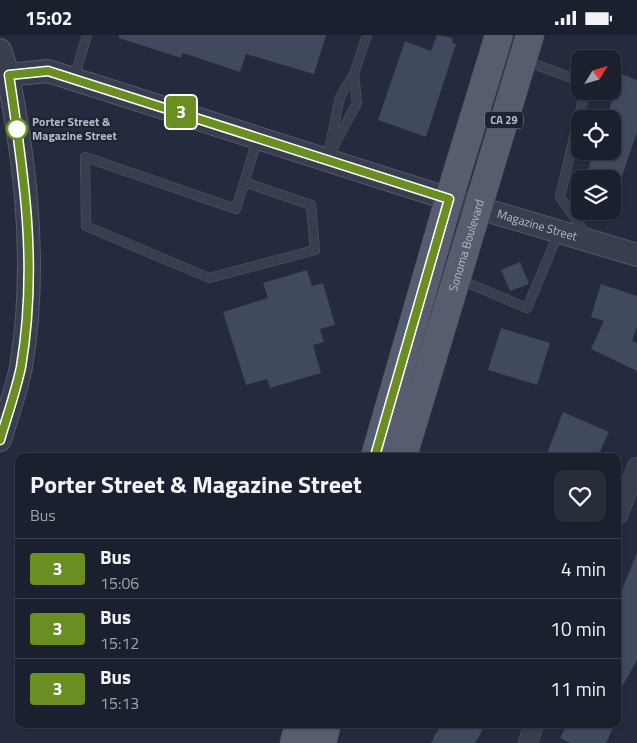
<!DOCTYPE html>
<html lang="en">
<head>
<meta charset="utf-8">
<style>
	:root { --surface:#1b202e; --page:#282d3a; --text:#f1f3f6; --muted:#a0a3aa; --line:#393e4a }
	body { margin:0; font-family:"Titillium Web",sans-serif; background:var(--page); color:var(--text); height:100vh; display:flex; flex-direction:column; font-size:19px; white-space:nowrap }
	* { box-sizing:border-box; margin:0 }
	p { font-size:16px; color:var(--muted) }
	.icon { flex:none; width:28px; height:28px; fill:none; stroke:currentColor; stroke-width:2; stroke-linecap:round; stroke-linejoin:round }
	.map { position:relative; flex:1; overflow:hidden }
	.side { position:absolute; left:15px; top:418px; width:606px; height:275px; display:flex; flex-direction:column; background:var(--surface); border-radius:10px; box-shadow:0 1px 4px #0004,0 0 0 1px var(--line) }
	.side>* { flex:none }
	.badge { padding:0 10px; border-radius:4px; font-size:18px; line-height:32px }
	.needle { width:32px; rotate:53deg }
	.tools { position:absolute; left:571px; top:15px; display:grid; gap:10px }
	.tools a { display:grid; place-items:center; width:50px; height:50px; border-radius:10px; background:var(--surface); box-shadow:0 1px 4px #0004,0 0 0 1px var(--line); font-size:25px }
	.map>.badge { position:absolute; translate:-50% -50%; box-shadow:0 0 0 2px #fff }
	.round { display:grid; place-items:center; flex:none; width:52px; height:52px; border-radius:10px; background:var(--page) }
	.headline { display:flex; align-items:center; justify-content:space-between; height:85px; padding:0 15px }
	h1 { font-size:24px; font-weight:700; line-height:38px }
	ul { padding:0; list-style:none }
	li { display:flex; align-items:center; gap:15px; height:60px; padding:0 15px; border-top:1px solid var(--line) }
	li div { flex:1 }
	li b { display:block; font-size:19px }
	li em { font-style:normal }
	li .badge { min-width:55px; font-weight:700; text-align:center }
	.status { display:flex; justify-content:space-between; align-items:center; height:35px; padding:0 25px; background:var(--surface); direction:ltr }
	.status svg { height:14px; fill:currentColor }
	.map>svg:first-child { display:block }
	.building { fill:#40495d }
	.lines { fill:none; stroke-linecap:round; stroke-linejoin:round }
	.service-casing { stroke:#535969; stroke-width:10 }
	.minor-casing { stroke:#535969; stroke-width:20 }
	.tertiary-casing { stroke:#535969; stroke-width:24 }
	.primary-casing { stroke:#414757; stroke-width:29 }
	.service { stroke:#383e4e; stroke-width:9 }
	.minor { stroke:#383e4e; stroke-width:19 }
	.tertiary { stroke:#383e4e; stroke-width:22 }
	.primary { stroke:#565d6e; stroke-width:28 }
	.line-casing { stroke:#fff; stroke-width:11 }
	.line { stroke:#6b8e23; stroke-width:8 }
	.stop-dot { fill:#fff; stroke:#6b8e23; stroke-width:2.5 }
	.labels { text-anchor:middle; stroke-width:4; stroke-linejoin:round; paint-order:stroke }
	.shield { fill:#1d2333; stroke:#878c9c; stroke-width:1 }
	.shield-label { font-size:11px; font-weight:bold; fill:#b4b9c9 }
	.stop-label { font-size:12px; font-weight:bold; fill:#b4b9c9; stroke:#1d2333; text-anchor:start }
	.street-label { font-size:12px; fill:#b4b9c9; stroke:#1d2333 }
</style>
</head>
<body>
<div class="status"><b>15:02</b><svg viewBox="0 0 49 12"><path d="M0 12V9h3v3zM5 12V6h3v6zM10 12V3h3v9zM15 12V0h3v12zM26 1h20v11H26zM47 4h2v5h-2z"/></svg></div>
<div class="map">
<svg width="637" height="708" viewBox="0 0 637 708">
	<rect width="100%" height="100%" fill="#242b3e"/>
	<g class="building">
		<path d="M119 0H326L314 39 246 19 240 37 183 18 181 23 119 3Z"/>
		<path d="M437 0 453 3 452 8 456 9 426 102 378 85 405 6 431 16Z"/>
		<path d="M621 39 637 45V97L621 144H585L594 116H612V84H606Z"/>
		<path d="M520 227 529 249 510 256 501 235Z"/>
		<path d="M307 235 312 251 323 248 335 290 320 294 324 307 313 310 321 338 270 353 267 344 246 350 223 277 268 263 263 248Z"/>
		<path d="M601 249 637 261V292L632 306 637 308V336L591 314 604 286 591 282Z"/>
		<path d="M501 293 550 308 537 350 488 335Z"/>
		<path d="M563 377 609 397 598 421H546Z"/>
		<path d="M637 518V625L618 659V564Z"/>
		<path d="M441 689H486L475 708H431Z"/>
		<path d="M567 689H615L606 708H570L560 703Z"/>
	</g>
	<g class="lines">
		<defs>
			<g id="service">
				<path d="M526 26 580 46"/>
				<path d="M354 39 357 68 327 124 340 62 354 39 367 0"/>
				<path d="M74 43 87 0"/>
				<path d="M585 56 560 162 587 201"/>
				<path d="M244 147 311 170 315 215 209 243 86 191 85 122 236 174 258 102"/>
				<path d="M458 244 527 273 559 197"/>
			</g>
			<g id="minor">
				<path d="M618 480 637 432"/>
				<path d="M528 708 534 689"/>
			</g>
			<g id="tertiary">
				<path d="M0 15C10 42 13 69 18 97 30 174 34 254 21 332 16 357 7 381 0 405"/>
				<path id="s1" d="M9 40 48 36 449 164 637 220"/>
			</g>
			<g id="primary">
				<path d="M375 421 449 164 499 0"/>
				<path id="s2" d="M403 421 530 0"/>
				<path d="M294 708 299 689"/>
				<path d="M322 708 327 689"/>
			</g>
		</defs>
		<use href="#service" class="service-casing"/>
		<use href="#minor" class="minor-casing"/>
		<use href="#tertiary" class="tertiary-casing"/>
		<use href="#primary" class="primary-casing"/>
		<use href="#service" class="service"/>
		<use href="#minor" class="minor"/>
		<use href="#tertiary" class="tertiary"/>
		<use href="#primary" class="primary"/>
	</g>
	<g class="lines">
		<defs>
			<path id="line" d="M0 405C7 381 16 356 21 332 38 232 24 139 9 40L48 36 449 164 375 421"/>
		</defs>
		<use href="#line" class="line-casing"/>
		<use href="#line" class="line"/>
	</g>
	<circle class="stop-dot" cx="17" cy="94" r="10"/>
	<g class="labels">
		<rect class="shield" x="485" y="76.5" width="38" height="17" rx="4"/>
		<g class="shield-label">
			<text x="504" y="89">CA 29</text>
		</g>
		<g class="stop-label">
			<text x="32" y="91">Porter Street &amp;<tspan x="32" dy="14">Magazine Street</tspan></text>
		</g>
		<g class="street-label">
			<text dy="4" stroke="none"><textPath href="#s1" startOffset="552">Magazine Street</textPath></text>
			<text dy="4" stroke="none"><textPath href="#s2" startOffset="220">Sonoma Boulevard</textPath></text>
		</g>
	</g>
</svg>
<div class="tools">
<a><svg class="needle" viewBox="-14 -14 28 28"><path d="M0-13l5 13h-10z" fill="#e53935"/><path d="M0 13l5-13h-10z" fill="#a0a3aa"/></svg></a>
<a><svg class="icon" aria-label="locate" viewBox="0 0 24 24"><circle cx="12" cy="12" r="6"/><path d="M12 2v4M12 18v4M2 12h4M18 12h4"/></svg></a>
<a><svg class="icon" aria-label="layers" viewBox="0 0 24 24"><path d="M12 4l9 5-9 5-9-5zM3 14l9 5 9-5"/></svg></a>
</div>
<b class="badge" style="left:181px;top:77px;background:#6b8e23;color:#fff">3</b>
<section class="side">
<div class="headline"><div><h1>Porter Street &amp; Magazine Street</h1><p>Bus</p></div><a class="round"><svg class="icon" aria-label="heart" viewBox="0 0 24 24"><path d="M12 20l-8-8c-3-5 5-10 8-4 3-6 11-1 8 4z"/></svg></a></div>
<ul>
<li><span class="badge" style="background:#6b8e23;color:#fff">3</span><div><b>Bus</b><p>15:06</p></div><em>4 min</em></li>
<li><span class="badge" style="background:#6b8e23;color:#fff">3</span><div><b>Bus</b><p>15:12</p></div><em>10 min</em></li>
<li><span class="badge" style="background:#6b8e23;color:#fff">3</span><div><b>Bus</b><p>15:13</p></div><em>11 min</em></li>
</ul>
</section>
</div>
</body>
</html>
